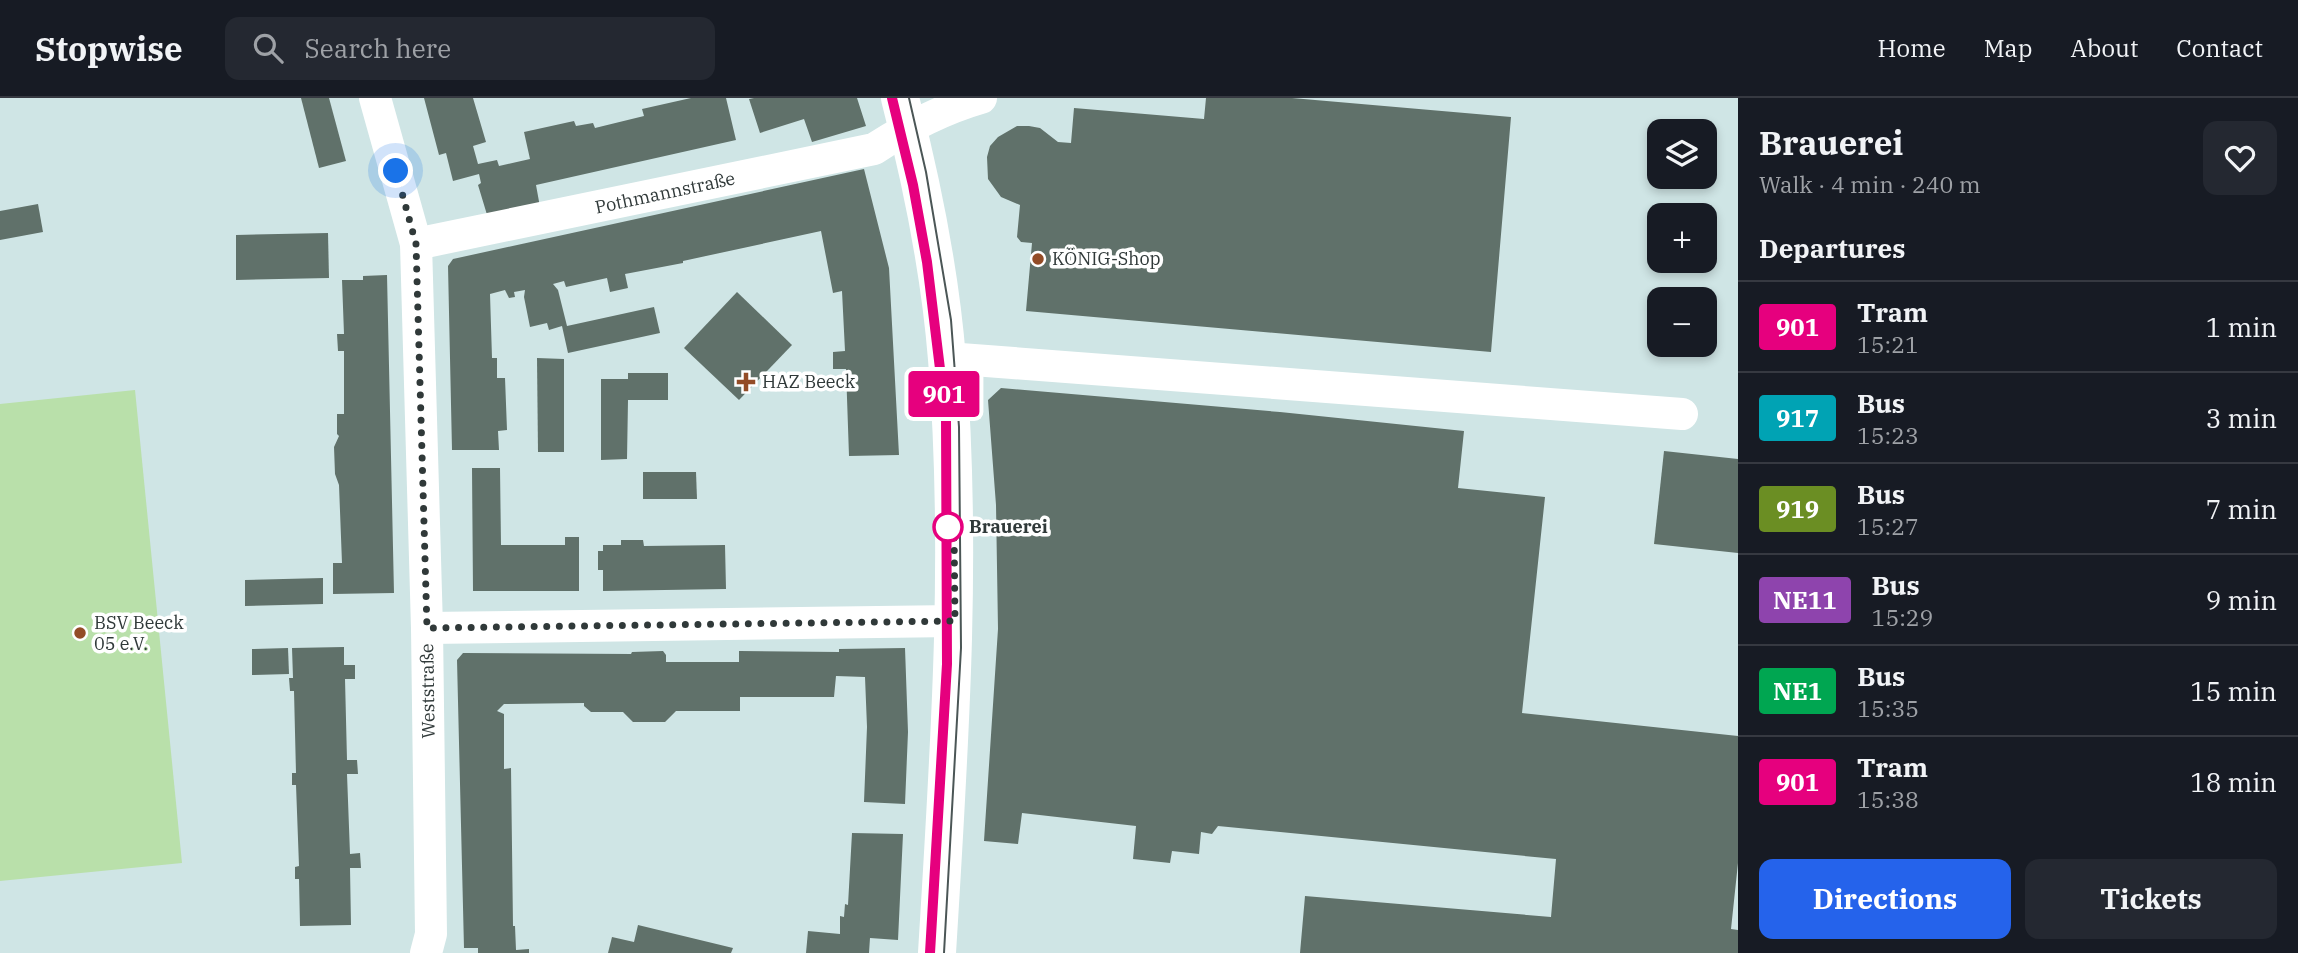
<!DOCTYPE html>
<html lang="en">
<head>
<meta charset="utf-8">
<style>
	:root { --surface:#171b24; --page:#242831; --text:#f1f3f6; --muted:#9ea1a6; --line:#363941; --accent:#2563eb }
	body { margin:0; font-family:"IBM Plex Serif",serif; background:var(--page); color:var(--text); height:100vh; display:flex; flex-direction:column; font-size:26px; white-space:nowrap }
	* { box-sizing:border-box; margin:0 }
	p { font-size:23px; color:var(--muted) }
	.icon { flex:none; width:38px; height:38px; fill:none; stroke:currentColor; stroke-width:2; stroke-linecap:round; stroke-linejoin:round }
	.map { position:relative; flex:1; overflow:hidden }
	.side { display:flex; flex-direction:column; background:var(--surface); width:560px }
	.side>* { flex:none }
	.badge { padding:0 14px; border-radius:5px; font-size:24px; line-height:46px }
	.controls { position:absolute; left:1647px; top:21px; display:grid; gap:14px }
	.controls a { display:grid; place-items:center; width:70px; height:70px; border-radius:14px; background:var(--surface); box-shadow:0 4px 10px #0003; font-size:35px }
	.you { position:absolute; width:35px; height:35px; margin:-18px; border:5px solid #fff; border-radius:50%; background:#1a73e8; box-shadow:0 0 0 10px #1a73e833 }
	.map>.badge { position:absolute; translate:-50% -50%; box-shadow:0 0 0 4px #fff }
	h2 { padding:0 21px; font-size:26px; line-height:63px }
	.round { display:grid; place-items:center; flex:none; width:74px; height:74px; border-radius:14px; background:var(--page) }
	.head { display:flex; align-items:center; justify-content:space-between; height:119px; padding:0 21px }
	h1 { font-size:33px; font-weight:800; line-height:52px }
	.button { display:flex; gap:14px; margin-top:auto; padding:14px 21px }
	.button a { flex:1; height:80px; border-radius:14px; background:var(--accent); color:#fff; font-size:28px; font-weight:800; line-height:80px; text-align:center }
	.button a+a { background:var(--page); color:var(--text) }
	ul { padding:0; list-style:none }
	li { display:flex; align-items:center; gap:21px; height:91px; padding:0 21px; border-top:2px solid var(--line) }
	li div { flex:1 }
	li b { display:block; font-size:26px }
	li em { font-style:normal }
	li .badge { min-width:77px; font-weight:700; text-align:center }
	header { display:flex; align-items:center; gap:42px; box-sizing:border-box; height:98px; padding:0 35px; background:var(--surface); border-bottom:2px solid var(--line) }
	header strong { font-size:33px }
	nav { display:flex; gap:38px; margin-inline-start:auto; font-size:24px }
	.search { width:490px; height:63px; background:var(--page); display:flex; align-items:center; gap:18px; box-sizing:border-box; padding:0 24px; border-radius:14px; color:var(--muted); font-size:26px }
	main { display:flex; flex:1; min-height:0 }
	.map>svg:first-child { display:block }
	.green { fill:#b9e0aa }
	.building { fill:#60716a }
	.lines { fill:none; stroke-linecap:round; stroke-linejoin:round }
	.minor { stroke:#fff; stroke-width:32 }
	.major { stroke:#fff; stroke-width:38 }
	.tram { stroke:#4b5656; stroke-width:2 }
	.line-casing { stroke:#fff; stroke-width:16 }
	.line { stroke:#e6007e; stroke-width:10 }
	.walk { stroke:#303939; stroke-width:7; stroke-dasharray:0 12.6 }
	.poi-dot { fill:#934c27; stroke:#fff; stroke-width:2.5 }
	.stop-dot { fill:#fff; stroke:#e6007e; stroke-width:3.5 }
	.labels { text-anchor:middle; stroke-width:7; stroke-linejoin:round; paint-order:stroke }
	.street-label { font-size:18px; fill:#303939; stroke:#fff }
	.poi-label { font-size:18px; fill:#303939; stroke:#fff; text-anchor:start }
	.stop-label { font-size:18px; font-weight:bold; fill:#303939; stroke:#fff; text-anchor:start }
</style>
</head>
<body>
<header>
<strong>Stopwise</strong>
<div class="search"><svg class="icon" aria-label="search" viewBox="0 0 24 24"><circle cx="10" cy="10" r="6"/><path d="M15 15l6 6"/></svg>Search here</div>
<nav><a>Home</a><a>Map</a><a>About</a><a>Contact</a></nav>
</header>
<main>
<div class="map">
<svg width="1738" height="855" viewBox="0 0 1738 855">
	<rect width="100%" height="100%" fill="#cfe5e5"/>
	<path class="green" d="M135 292 182 765 0 783V306Z"/>
	<g class="building">
		<path d="M301 0H329L346 63 319 70Z"/>
		<path d="M424 0H473L486 44 473 48 478 66 497 62 499 68 530 61 524 34 574 23 576 28 593 25 595 30 644 18 642 11 691 0H726L736 42 536 87 540 109 488 120 478 87 481 85 479 76 453 83 446 55 439 57Z"/>
		<path d="M754 0H857L866 28 812 44 804 21 760 35 749 1Z"/>
		<path d="M1206 0H1292L1511 19 1491 254 1026 213 1032 145 1021 144 1017 139 1020 107 1001 99 988 81 987 59 990 48 998 39 1017 28H1029L1040 30 1058 44 1071 45 1074 10 1204 21Z"/>
		<path d="M864 71 889 170 899 357 849 358 846 271H833V254L845 253 842 193 833 195 821 133 683 163V165L625 176 628 190 610 194 607 180 566 189 564 183 553 186 558 192 567 228 654 209 660 235 568 255 562 228 549 232 547 225 530 229 524 199 525 192 514 194 515 199 509 200 505 192 490 196 492 260H497V280H505L507 332 498 333 499 352H452L448 168 453 161Z"/>
		<path d="M38 106 43 134 0 142V113Z"/>
		<path d="M328 135 329 180 236 182V137Z"/>
		<path d="M387 177 394 495 333 496V465H342L339 387 335 376 334 349 339 338 337 336V316H344V253H338L337 236H344L342 182H363V178Z"/>
		<path d="M737 194 792 247 739 302 684 250Z"/>
		<path d="M537 260 564 261V354H538Z"/>
		<path d="M628 275H668V302H628L627 361 601 362V281H628Z"/>
		<path d="M1001 290 1280 314 1464 333 1458 390 1545 399 1522 615 1738 638V765L1731 831 1738 832V855H1300L1305 798 1551 819 1556 761 1218 728 1212 736 1201 734 1199 756 1172 753 1170 765 1133 761 1136 728 1022 715 1018 746 984 743 998 531 996 407 988 302Z"/>
		<path d="M1664 353 1738 361V455L1654 446Z"/>
		<path d="M472 370H500L501 447H565V439H579V493H473Z"/>
		<path d="M643 374H696L697 401H643Z"/>
		<path d="M621 442H643L644 448 725 447 726 491 603 493V472H598V453H603V447H621Z"/>
		<path d="M323 480V506L245 508V482Z"/>
		<path d="M344 549V567H355V581H345L347 662H357L358 676H347L350 756 360 755 361 770H350L351 827 300 828 299 781H295V769L299 768 296 687H292V675H296L294 593H290L289 580H293L292 550Z"/>
		<path d="M288 550 289 576 252 577V551Z"/>
		<path d="M905 550 908 634 905 706 864 704 867 629 865 579 836 578 834 599H740V613H676L665 624H633L623 614H591L584 608V605L504 606 497 613 504 616V671L511 670 513 828H515L516 852 529 851V855H478V850H464L457 562 463 555 631 556 632 554 663 553 666 557V564H739V553L839 554V551Z"/>
		<path d="M852 735 903 736 898 842 870 840 869 855H806L808 833 840 836V818L844 819 845 806 848 807Z"/>
		<path d="M638 827 733 850 731 855H608L612 839 634 844Z"/>
	</g>
	<g class="lines">
		<g class="minor">
			<path d="M375 0 416 146 427 530 431 836 426 855"/>
			<path d="M416 146 874 51C908 29 943 11 981 0"/>
			<path d="M947 260 1682 316"/>
			<path d="M427 530 955 523"/>
		</g>
		<path class="major" d="M900 0C922 85 940 174 947 261 963 459 949 657 937 855"/>
		<g class="tram">
			<path d="M892 0 913 87 927 164 946 320 947 566 930 855"/>
			<path d="M909 0 926 74 951 222 959 329 961 550 944 855"/>
		</g>
	</g>
	<g class="lines">
		<defs>
			<path id="line" d="M892 0 913 87 927 164 946 320 947 566 930 855"/>
		</defs>
		<use href="#line" class="line-casing"/>
		<use href="#line" class="line"/>
		<path class="walk" d="M396 73 416 146 427 530 955 523 954 428 948 429"/>
	</g>
	<g class="poi-dot">
		<circle cx="1038" cy="161" r="7"/>
		<path d="M742.5 273.5h7v7h7v7h-7v7h-7v-7h-7v-7h7z"/>
		<circle cx="80" cy="535" r="7"/>
	</g>
	<circle class="stop-dot" cx="948" cy="429" r="14"/>
	<g class="labels">
		<g class="street-label">
			<text transform="translate(665 95) rotate(-12)" y="6">Pothmannstraße</text>
			<text transform="translate(428 593) rotate(-91)" y="6">Weststraße</text>
		</g>
		<g class="poi-label">
			<text x="1052" y="167">KÖNIG-Shop</text>
			<text x="762" y="290">HAZ Beeck</text>
			<text x="94" y="531">BSV Beeck<tspan x="94" dy="21">05 e.V.</tspan></text>
		</g>
		<g class="stop-label">
			<text x="969" y="435">Brauerei</text>
		</g>
	</g>
</svg>
<div class="controls">
<a><svg class="icon" aria-label="layers" viewBox="0 0 24 24"><path d="M12 4l9 5-9 5-9-5zM3 14l9 5 9-5"/></svg></a>
<a>+</a>
<a>−</a>
</div>
<div class="you" style="left:396px;top:73px"></div>
<b class="badge" style="left:944px;top:296px;background:#e6007e;color:#fff">901</b>
</div>
<section class="side">
<div class="head"><div><h1>Brauerei</h1><p>Walk · 4 min · 240 m</p></div><a class="round"><svg class="icon" aria-label="heart" viewBox="0 0 24 24"><path d="M12 20l-8-8c-3-5 5-10 8-4 3-6 11-1 8 4z"/></svg></a></div>
<h2>Departures</h2>
<ul>
<li><span class="badge" style="background:#e6007e;color:#fff">901</span><div><b>Tram</b><p>15:21</p></div><em>1 min</em></li>
<li><span class="badge" style="background:#00a3b4;color:#fff">917</span><div><b>Bus</b><p>15:23</p></div><em>3 min</em></li>
<li><span class="badge" style="background:#6b8e23;color:#fff">919</span><div><b>Bus</b><p>15:27</p></div><em>7 min</em></li>
<li><span class="badge" style="background:#8e44ad;color:#fff">NE11</span><div><b>Bus</b><p>15:29</p></div><em>9 min</em></li>
<li><span class="badge" style="background:#00a651;color:#fff">NE1</span><div><b>Bus</b><p>15:35</p></div><em>15 min</em></li>
<li><span class="badge" style="background:#e6007e;color:#fff">901</span><div><b>Tram</b><p>15:38</p></div><em>18 min</em></li>
</ul>
<div class="button"><a>Directions</a><a>Tickets</a></div>
</section>
</main>
</body>
</html>
